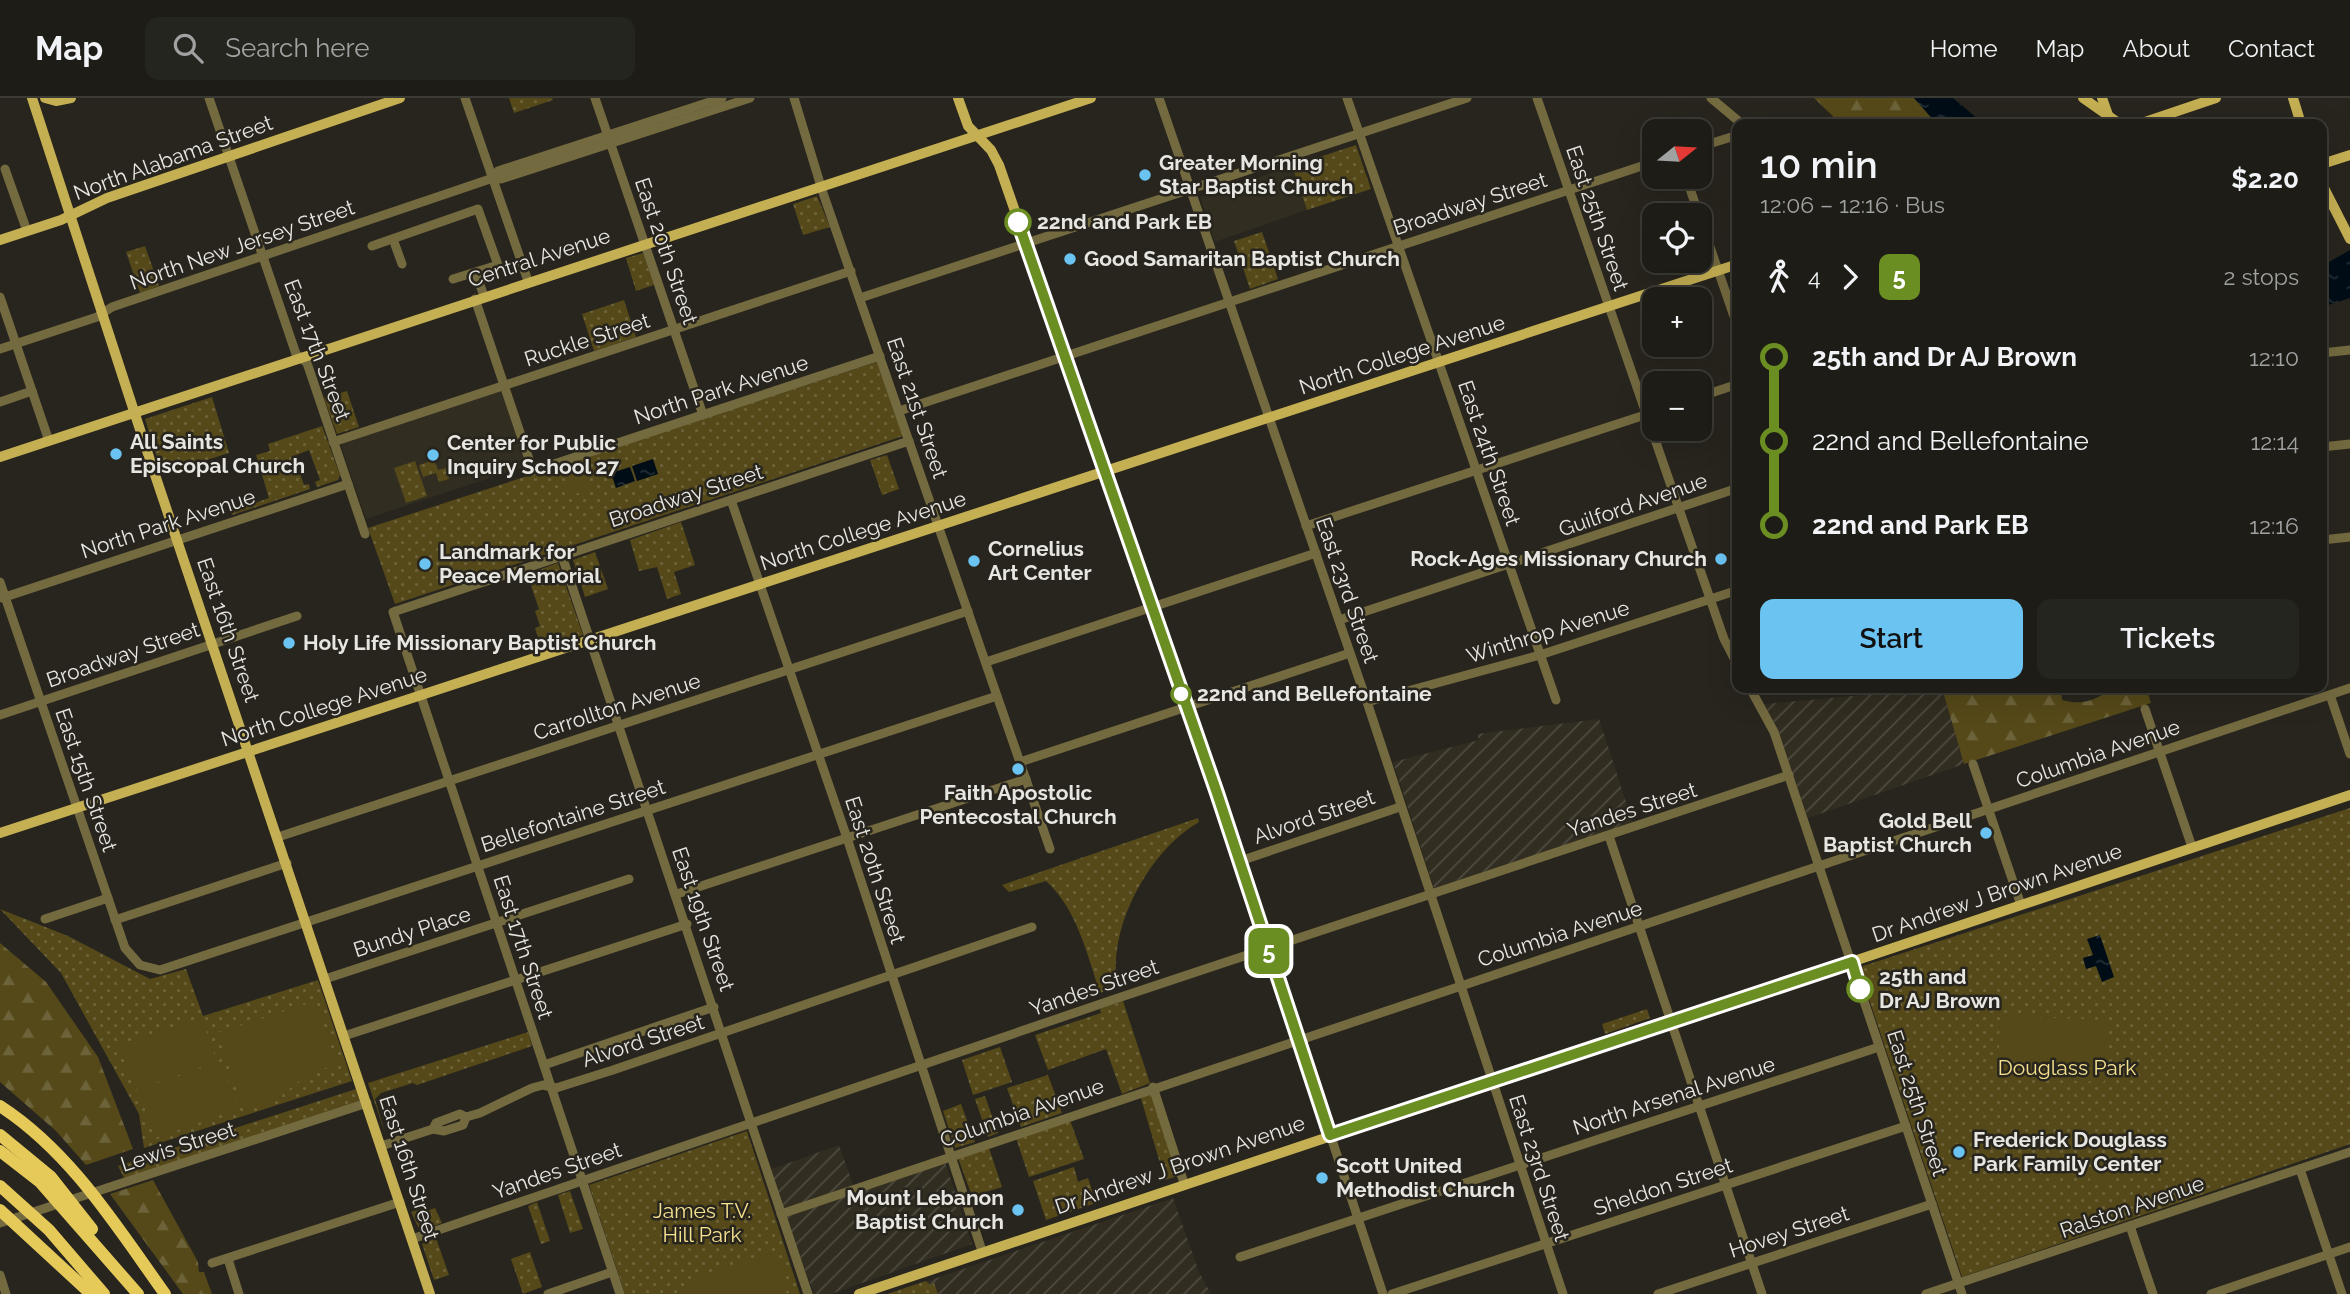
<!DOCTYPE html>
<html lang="en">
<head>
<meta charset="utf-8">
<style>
	:root { --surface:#1d1c16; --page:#25251f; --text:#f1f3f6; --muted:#a0a1a1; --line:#3b3a35; --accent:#6bc3f2 }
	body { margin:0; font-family:Raleway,sans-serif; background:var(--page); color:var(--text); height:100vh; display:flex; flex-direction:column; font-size:26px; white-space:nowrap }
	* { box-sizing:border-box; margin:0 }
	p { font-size:23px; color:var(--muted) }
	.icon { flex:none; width:38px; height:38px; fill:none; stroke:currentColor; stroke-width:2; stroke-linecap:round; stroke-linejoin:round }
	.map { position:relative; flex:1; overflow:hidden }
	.panel { position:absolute; left:1732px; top:21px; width:595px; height:574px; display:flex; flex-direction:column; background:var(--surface); border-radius:14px; box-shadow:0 7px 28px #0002,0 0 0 2px var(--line) }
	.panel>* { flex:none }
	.badge { padding:0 14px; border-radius:10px; font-size:24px; line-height:46px }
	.needle { width:46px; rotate:72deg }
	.tools { position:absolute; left:1642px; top:21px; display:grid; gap:14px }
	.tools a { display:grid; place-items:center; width:70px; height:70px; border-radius:14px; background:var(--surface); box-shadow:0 7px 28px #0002,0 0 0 2px var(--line); font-size:35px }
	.map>.badge { position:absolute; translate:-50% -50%; box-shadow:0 0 0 4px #fff }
	.legs { display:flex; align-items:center; gap:10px; height:77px; padding:0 28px; font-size:23px }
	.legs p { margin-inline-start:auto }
	.headline { display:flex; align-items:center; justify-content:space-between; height:119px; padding:0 28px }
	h1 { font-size:38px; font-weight:600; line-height:52px }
	.action { display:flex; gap:14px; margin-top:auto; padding:14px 28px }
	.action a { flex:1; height:80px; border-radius:14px; background:var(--accent); color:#111; font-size:28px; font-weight:600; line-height:80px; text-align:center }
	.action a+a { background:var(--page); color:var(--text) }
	ul { padding:0 28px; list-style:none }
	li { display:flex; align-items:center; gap:24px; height:84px; font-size:26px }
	li i { display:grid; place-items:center; width:10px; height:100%; margin:0 9px; background:currentColor }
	li i::after { content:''; width:18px; height:18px; margin:-9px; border:5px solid; border-radius:50%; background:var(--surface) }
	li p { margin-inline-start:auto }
	li:first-child i { background:linear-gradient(#0000 50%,currentColor 0) }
	li:last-child i { background:linear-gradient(currentColor 50%,#0000 0) }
	header { display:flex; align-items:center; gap:42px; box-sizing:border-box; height:98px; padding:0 35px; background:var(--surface); border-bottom:2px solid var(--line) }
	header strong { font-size:33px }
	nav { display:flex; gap:38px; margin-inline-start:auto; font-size:24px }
	.search { width:490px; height:63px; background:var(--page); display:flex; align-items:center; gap:18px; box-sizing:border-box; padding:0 24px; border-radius:14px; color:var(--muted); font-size:26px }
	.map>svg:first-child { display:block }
	.built { fill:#312d20 }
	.industrial { fill:url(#industrial-furrows) }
	.grass { fill:url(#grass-dots) }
	.forest { fill:url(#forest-firs) }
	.pitch { fill:#554919 }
	.water { fill:url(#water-ripples) }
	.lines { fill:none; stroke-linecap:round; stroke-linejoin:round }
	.minor { stroke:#746a40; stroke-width:9 }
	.major { stroke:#c5af53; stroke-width:10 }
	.highway { stroke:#e6ca59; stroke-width:12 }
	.line-1-casing { stroke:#fff; stroke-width:16 }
	.line-1 { stroke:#6b8e23; stroke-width:10 }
	.poi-dot { fill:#6bc3f2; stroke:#27251d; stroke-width:2.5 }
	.stop-1-dot { fill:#fff; stroke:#6b8e23; stroke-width:3.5 }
	.labels { text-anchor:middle; stroke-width:5; stroke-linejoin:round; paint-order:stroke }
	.street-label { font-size:21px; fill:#e8e6e1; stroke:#27251d }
	.poi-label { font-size:21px; font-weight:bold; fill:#e8e6e1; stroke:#27251d; text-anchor:start }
	.stop-label { font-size:21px; font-weight:bold; fill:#e8e6e1; stroke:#27251d; text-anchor:start }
	.park-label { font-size:21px; fill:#f6e18e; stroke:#27251d }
</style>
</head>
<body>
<header>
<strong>Map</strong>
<div class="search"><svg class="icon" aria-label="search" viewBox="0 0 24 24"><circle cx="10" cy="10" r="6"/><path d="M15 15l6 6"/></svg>Search here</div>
<nav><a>Home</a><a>Map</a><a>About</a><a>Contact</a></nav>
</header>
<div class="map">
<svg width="2350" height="1196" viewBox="0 0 2350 1196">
	<defs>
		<pattern id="industrial-furrows" width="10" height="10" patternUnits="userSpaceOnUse" patternTransform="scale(1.75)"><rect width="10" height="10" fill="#312d20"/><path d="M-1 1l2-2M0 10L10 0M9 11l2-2" fill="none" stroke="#4f4b40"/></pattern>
		<pattern id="grass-dots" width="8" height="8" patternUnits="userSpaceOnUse" patternTransform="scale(1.75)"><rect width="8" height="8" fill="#554919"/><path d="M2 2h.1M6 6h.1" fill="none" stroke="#6d633a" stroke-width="1.8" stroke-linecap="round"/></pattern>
		<pattern id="forest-firs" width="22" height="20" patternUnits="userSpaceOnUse" patternTransform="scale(1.75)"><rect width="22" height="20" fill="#554919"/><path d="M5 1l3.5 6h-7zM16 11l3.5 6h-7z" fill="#6d633a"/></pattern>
		<pattern id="water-ripples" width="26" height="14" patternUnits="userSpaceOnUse" patternTransform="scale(1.75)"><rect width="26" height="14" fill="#000d16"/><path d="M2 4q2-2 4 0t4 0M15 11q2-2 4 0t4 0" fill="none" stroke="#253038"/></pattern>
	</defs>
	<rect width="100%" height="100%" fill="#27251d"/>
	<g class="built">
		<path d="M1292 68 1307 112 1215 144 1200 99Z"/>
		<path d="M501 291 527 368 366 421 340 345Z"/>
	</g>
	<g class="industrial">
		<path d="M1942 590 1964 666 1808 720 1775 626 1764 606Z"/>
		<path d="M1599 621 1633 725 1434 790 1393 664 1479 642 1477 636Z"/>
		<path d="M839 1047 856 1095 945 1064 972 1146 831 1196H814L769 1072Z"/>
		<path d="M1173 1100 1199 1174 1211 1196H889Z"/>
	</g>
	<g class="grass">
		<path d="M509 0H552L553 2 514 15Z"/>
		<path d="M1356 47 1371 91 1307 112 1292 68Z"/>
		<path d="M817 98 830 129 803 137 793 106Z"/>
		<path d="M1262 134 1278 181 1250 191 1234 143Z"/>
		<path d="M145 148 159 188 140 195 126 154Z"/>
		<path d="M643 155 654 187 636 193 626 160Z"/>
		<path d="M624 202 636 239 594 253 582 216Z"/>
		<path d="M877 264 903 338 395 506 368 430Z"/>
		<path d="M347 293 359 329 337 336 324 300Z"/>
		<path d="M212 299 229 355 162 376 145 321Z"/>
		<path d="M322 328 340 377 338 382 317 389 315 384 320 382 309 352 294 358 304 387 309 386 310 391 232 417 231 413 269 400 256 357 270 353 268 346Z"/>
		<path d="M887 357 899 391 882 397 870 362Z"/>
		<path d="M434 362 438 372 446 370 449 381 439 384 436 375 423 379 419 367Z"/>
		<path d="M415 363 427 398 406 405 394 370Z"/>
		<path d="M681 424 695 467 674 474 681 496 667 501 657 469 639 473 630 442Z"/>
		<path d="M595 454 608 491 585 499 573 462Z"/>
		<path d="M558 465 583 537 542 551 535 530 540 528 535 513 539 511 527 476Z"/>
		<path d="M2350 710V1046L1962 1179 1860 874 1863 868Z"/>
		<path d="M1198 720 1199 724C1158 747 1123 804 1117 852 1115 864 1116 877 1116 890L1100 895C1087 856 1077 811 1046 783L1009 794 1002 787Z"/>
		<path d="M0 811 68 838 150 881 186 871 203 918 318 882 352 983 144 1050 139 1016 61 875Z"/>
		<path d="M1123 903 1150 985 1122 996 1106 951 1048 972 1035 937 1101 915 1100 911Z"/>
		<path d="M1647 911 1650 920 1605 936 1602 926Z"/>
		<path d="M528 934 532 948 417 987 413 985 381 995 375 1001 385 1035 368 985Z"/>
		<path d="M1000 949 1012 984 973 997 962 962Z"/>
		<path d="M1048 977 1062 1015 1021 1029 1007 990Z"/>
		<path d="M356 991 360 1004 125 1082 118 1068Z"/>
		<path d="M1152 995 1178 1078 1165 1082 1140 997Z"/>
		<path d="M985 998 998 1035 988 1039 975 1001Z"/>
		<path d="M961 1006 975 1044 955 1050 943 1013Z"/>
		<path d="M1070 1022 1084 1061 1029 1079 1016 1040Z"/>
		<path d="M747 1033 800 1196H625L589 1087Z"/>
		<path d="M989 1050 1002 1089 972 1098 958 1060Z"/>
		<path d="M1074 1069 1078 1084 1088 1080 1096 1105 1046 1122 1033 1083Z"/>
		<path d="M570 1093 583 1131 570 1135 558 1097Z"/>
		<path d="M537 1104 550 1143 541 1146 528 1108Z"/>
		<path d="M424 1109 426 1113 435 1110 442 1125 420 1133 411 1114Z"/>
		<path d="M436 1140 449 1177 434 1182 422 1146Z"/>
		<path d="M530 1154 542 1189 523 1196 511 1161Z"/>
		<path d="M926 1183 930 1187 934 1185 938 1196H887Z"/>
	</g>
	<g class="forest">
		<path d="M1814 0H1914L1937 26H1841Z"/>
		<path d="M1942 590H2061L2062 602C2078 606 2088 605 2102 597L2103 590H2146L2151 605 1964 666Z"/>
		<path d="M0 845 46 884 98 959 133 1051 86 1067 56 1033 0 984Z"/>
		<path d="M153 1082 198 1164 199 1174H204L212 1196H183L110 1096Z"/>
	</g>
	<g class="pitch">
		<path d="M585 376 590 391 566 399 561 384Z"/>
		<path d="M316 903 336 967 309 975 277 1001 245 1012 217 935Z"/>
		<path d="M2000 918 2106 922 2104 984 1998 980Z"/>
		<path d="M202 920 217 964 135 992 120 948Z"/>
		<path d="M222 964 238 1011 155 1040 139 992Z"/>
		<path d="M2112 1065 2116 1081 2091 1087 2088 1071Z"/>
		<path d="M777 1152 790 1192 778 1196H688L684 1183Z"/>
	</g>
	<g class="water">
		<path d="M1914 0H1953L1984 26H1937Z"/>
		<path d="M2350 152V200L2322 209V168Z"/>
		<path d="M653 361 658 376 637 383 632 368Z"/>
		<path d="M630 369 635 383 616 390 611 375Z"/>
		<path d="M2100 837 2114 879 2102 884 2096 868 2086 871 2083 860 2093 857 2087 841Z"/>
	</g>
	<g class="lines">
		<g class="minor">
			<path d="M209 0 296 256 307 265 365 436"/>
			<path d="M465 0 528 183"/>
			<path d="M595 0 703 317"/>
			<path d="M794 0 823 95 1050 751"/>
			<path d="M1159 0 1367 604 1563 1196"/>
			<path d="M1347 0 1556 602"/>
			<path d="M1537 0 1724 541 1738 568"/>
			<path d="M1711 0 1742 26"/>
			<path d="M1699 49 1738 37"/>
			<path d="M5 71 27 133"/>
			<path d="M496 79 498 73 722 0"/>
			<path d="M1686 79 1699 117"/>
			<path d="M1699 117 1738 230"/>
			<path d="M393 141 402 166"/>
			<path d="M372 148 478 111 498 167 453 181"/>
			<path d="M476 176 484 198"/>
			<path d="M0 199 49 343"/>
			<path d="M860 200 1467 0"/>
			<path d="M475 201 533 373 880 258"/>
			<path d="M0 251 97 219 112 209 493 80 501 81 750 0"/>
			<path d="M2322 255 2350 252"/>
			<path d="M1699 299 1738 286"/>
			<path d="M0 304 32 293"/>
			<path d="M899 313 1654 64"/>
			<path d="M333 344 851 173"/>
			<path d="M2322 349 2350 346"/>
			<path d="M731 402 847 740 982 1153"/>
			<path d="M1306 428 1654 314"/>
			<path d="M2322 442 2350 439"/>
			<path d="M562 458 808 1196"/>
			<path d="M0 484 125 850 140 867 160 872 997 598"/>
			<path d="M2 500 348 386"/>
			<path d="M1339 522 1738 390"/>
			<path d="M986 564 1316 455"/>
			<path d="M1750 590 1774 634 1962 1196"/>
			<path d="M2330 597 2350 656"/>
			<path d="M1367 604 1540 557 1738 492"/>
			<path d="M2145 611 2192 749"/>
			<path d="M0 617 297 518"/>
			<path d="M1020 664 1350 555"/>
			<path d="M1973 666 2021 807"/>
			<path d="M1609 738 1762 1196"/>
			<path d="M278 739 968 513"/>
			<path d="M1240 763 1400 709"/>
			<path d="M677 796 1026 681"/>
			<path d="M45 821 108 800"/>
			<path d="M115 822 287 765"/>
			<path d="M325 881 629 781"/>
			<path d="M344 938 687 826"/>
			<path d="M544 967 714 909"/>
			<path d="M1153 989 1184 1085"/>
			<path d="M433 1031 444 1033 463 1027 466 1019"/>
			<path d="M1330 1036 1383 1196"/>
			<path d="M381 1048 433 1031 436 1025 460 1016 466 1019 480 1015 532 990 543 987 556 990 613 972 1032 829"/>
			<path d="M2300 1071 2342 1196"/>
			<path d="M781 1116 2350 590"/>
			<path d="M0 1125 367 1005"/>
			<path d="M2130 1128 2153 1196"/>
			<path d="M412 1141 1121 899 1789 677"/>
			<path d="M1240 1159 1879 949"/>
			<path d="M228 1161 239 1196"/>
			<path d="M212 1165 400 1104"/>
			<path d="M0 1177 6 1196"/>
			<path d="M548 1196 612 1174"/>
			<path d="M620 1196 393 514 909 343"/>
			<path d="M1392 1196 1906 1028"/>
			<path d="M1658 1196 1932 1106"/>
			<path d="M1926 1196 2350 1054"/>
			<path d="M2211 1196 2350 1149"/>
		</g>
		<g class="major">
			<path d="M32 0 146 350 430 1196"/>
			<path d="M45 0 56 3 71 0"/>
			<path d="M958 0 968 28 991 52 999 67 1217 695 1330 1036"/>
			<path d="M2083 0 2120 26"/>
			<path d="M2102 0 2108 17"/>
			<path d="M2293 0 2301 26"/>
			<path d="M2139 26 2216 0"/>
			<path d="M2322 66 2350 57"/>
			<path d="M2322 86 2350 141"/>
			<path d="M0 142 61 122 107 100 400 0"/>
			<path d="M0 359 1091 0"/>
			<path d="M0 735 1738 166"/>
			<path d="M859 1196 2350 697"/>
		</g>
		<g class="highway">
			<path d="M0 1008C71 1054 117 1129 165 1196"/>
			<path d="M0 1037 51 1079 92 1131"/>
			<path d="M0 1053 40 1084 138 1196"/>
			<path d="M0 1088 49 1132 104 1196"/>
			<path d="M0 1112 91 1196"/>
		</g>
	</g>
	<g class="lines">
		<defs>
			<path id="line-1" d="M1018 124 1217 695 1330 1037 1852 864 1860 891"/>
		</defs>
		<use href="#line-1" class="line-1-casing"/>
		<use href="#line-1" class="line-1"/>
	</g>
	<g class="poi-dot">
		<circle cx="1145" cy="77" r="7"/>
		<circle cx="1070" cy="161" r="7"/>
		<circle cx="116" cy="356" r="7"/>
		<circle cx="433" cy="357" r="7"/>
		<circle cx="1721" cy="461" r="7"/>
		<circle cx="974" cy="463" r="7"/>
		<circle cx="425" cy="466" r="7"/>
		<circle cx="289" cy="545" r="7"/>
		<circle cx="1018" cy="671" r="7"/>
		<circle cx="1986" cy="735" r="7"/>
		<circle cx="1959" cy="1054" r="7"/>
		<circle cx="1322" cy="1080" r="7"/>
		<circle cx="1018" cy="1112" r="7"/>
	</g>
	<g class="stop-1-dot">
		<circle cx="1018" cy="124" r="12"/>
		<circle cx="1181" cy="596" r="9"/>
		<circle cx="1860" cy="891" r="12"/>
	</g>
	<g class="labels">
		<g class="street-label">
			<text transform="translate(173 60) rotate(-20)" y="7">North Alabama Street</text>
			<text transform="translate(1470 106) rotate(-18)" y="7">Broadway Street</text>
			<text transform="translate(1597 120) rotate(71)" y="7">East 25th Street</text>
			<text transform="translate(242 147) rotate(-19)" y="7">North New Jersey Street</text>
			<text transform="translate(666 153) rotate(71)" y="7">East 20th Street</text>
			<text transform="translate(539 160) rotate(-18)" y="7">Central Avenue</text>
			<text transform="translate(587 242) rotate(-18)" y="7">Ruckle Street</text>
			<text transform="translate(317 252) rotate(69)" y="7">East 17th Street</text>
			<text transform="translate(1402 257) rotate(-18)" y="7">North College Avenue</text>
			<text transform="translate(721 292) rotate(-18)" y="7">North Park Avenue</text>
			<text transform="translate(917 310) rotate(71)" y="7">East 21st Street</text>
			<text transform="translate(1489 355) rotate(71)" y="7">East 24th Street</text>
			<text transform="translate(686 398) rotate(-18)" y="7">Broadway Street</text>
			<text transform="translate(1633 407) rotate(-19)" y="7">Guilford Avenue</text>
			<text transform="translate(168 426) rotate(-18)" y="7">North Park Avenue</text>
			<text transform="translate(863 433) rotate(-18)" y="7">North College Avenue</text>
			<text transform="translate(1347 492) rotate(71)" y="7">East 23rd Street</text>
			<text transform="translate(228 532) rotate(71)" y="7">East 16th Street</text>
			<text transform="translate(1548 534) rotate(-17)" y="7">Winthrop Avenue</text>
			<text transform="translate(123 557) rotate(-19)" y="7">Broadway Street</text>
			<text transform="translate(324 609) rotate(-18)" y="7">North College Avenue</text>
			<text transform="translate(617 609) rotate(-18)" y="7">Carrollton Avenue</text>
			<text transform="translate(2098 656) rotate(-19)" y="7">Columbia Avenue</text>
			<text transform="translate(86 682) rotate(71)" y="7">East 15th Street</text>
			<text transform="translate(1632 712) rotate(-18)" y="7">Yandes Street</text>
			<text transform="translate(573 718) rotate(-18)" y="7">Bellefontaine Street</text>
			<text transform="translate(1314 719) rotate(-19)" y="7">Alvord Street</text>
			<text transform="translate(875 772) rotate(72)" y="7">East 20th Street</text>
			<text transform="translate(1997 795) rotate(-19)" y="7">Dr Andrew J Brown Avenue</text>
			<text transform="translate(703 821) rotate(71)" y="7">East 19th Street</text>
			<text transform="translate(412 834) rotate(-18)" y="7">Bundy Place</text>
			<text transform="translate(1560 836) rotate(-18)" y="7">Columbia Avenue</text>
			<text transform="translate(523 849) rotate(72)" y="7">East 17th Street</text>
			<text transform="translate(1094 890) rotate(-19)" y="7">Yandes Street</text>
			<text transform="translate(643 943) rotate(-18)" y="7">Alvord Street</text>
			<text transform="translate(1674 998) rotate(-18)" y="7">North Arsenal Avenue</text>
			<text transform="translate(1917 1005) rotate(72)" y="7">East 25th Street</text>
			<text transform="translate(1022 1015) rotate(-19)" y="7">Columbia Avenue</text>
			<text transform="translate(178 1049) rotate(-18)" y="7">Lewis Street</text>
			<text transform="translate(1180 1067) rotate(-19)" y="7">Dr Andrew J Brown Avenue</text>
			<text transform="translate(409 1070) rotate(72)" y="7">East 16th Street</text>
			<text transform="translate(1539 1070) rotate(72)" y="7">East 23rd Street</text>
			<text transform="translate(557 1073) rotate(-19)" y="7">Yandes Street</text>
			<text transform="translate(1663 1089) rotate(-18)" y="7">Sheldon Street</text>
			<text transform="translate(2132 1109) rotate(-19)" y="7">Ralston Avenue</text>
			<text transform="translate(1789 1134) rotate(-18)" y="7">Hovey Street</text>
		</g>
		<g class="poi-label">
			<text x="1159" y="72">Greater Morning<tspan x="1159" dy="24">Star Baptist Church</tspan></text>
			<text x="1084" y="168">Good Samaritan Baptist Church</text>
			<text x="130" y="351">All Saints<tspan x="130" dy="24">Episcopal Church</tspan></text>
			<text x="447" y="352">Center for Public<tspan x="447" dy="24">Inquiry School 27</tspan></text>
			<text x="988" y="458">Cornelius<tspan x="988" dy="24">Art Center</tspan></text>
			<text x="439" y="461">Landmark for<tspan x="439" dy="24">Peace Memorial</tspan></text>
			<text x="1707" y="468" text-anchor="end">Rock-Ages Missionary Church</text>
			<text x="303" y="552">Holy Life Missionary Baptist Church</text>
			<text x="1018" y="702" text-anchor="middle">Faith Apostolic<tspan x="1018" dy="24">Pentecostal Church</tspan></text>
			<text x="1972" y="730" text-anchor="end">Gold Bell<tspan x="1972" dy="24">Baptist Church</tspan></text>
			<text x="1973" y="1049">Frederick Douglass<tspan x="1973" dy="24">Park Family Center</tspan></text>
			<text x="1336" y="1075">Scott United<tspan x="1336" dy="24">Methodist Church</tspan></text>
			<text x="1004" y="1107" text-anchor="end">Mount Lebanon<tspan x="1004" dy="24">Baptist Church</tspan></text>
		</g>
		<g class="stop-label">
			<text x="1037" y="131">22nd and Park EB</text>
			<text x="1197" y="603">22nd and Bellefontaine</text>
			<text x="1879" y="886">25th and<tspan x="1879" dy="24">Dr AJ Brown</tspan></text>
		</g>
		<g class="park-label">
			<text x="2067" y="977">Douglass Park</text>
			<text x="702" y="1120">James T.V.<tspan x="702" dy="24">Hill Park</tspan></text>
		</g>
	</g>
</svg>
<div class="tools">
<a><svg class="needle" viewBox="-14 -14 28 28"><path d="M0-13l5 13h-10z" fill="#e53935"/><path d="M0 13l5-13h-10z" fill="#a0a1a1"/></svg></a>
<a><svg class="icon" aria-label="locate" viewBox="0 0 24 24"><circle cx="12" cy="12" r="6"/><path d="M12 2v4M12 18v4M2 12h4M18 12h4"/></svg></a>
<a>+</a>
<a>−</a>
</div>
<b class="badge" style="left:1269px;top:853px;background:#6b8e23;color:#fff">5</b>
<section class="panel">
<div class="headline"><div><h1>10 min</h1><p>12:06 – 12:16 · Bus</p></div><b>$2.20</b></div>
<div class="legs"><svg class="icon" aria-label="walk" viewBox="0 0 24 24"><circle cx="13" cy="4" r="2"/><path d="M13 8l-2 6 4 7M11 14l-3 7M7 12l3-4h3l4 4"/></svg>4<svg class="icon" aria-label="forward" viewBox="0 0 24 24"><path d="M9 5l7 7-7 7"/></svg><b class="badge" style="background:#6b8e23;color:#fff">5</b><p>2 stops</p></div>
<ul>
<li><i style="color:#6b8e23"></i><b>25th and Dr AJ Brown</b><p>12:10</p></li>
<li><i style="color:#6b8e23"></i><span>22nd and Bellefontaine</span><p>12:14</p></li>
<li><i style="color:#6b8e23"></i><b>22nd and Park EB</b><p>12:16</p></li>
</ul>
<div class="action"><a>Start</a><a>Tickets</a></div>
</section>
</div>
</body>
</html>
